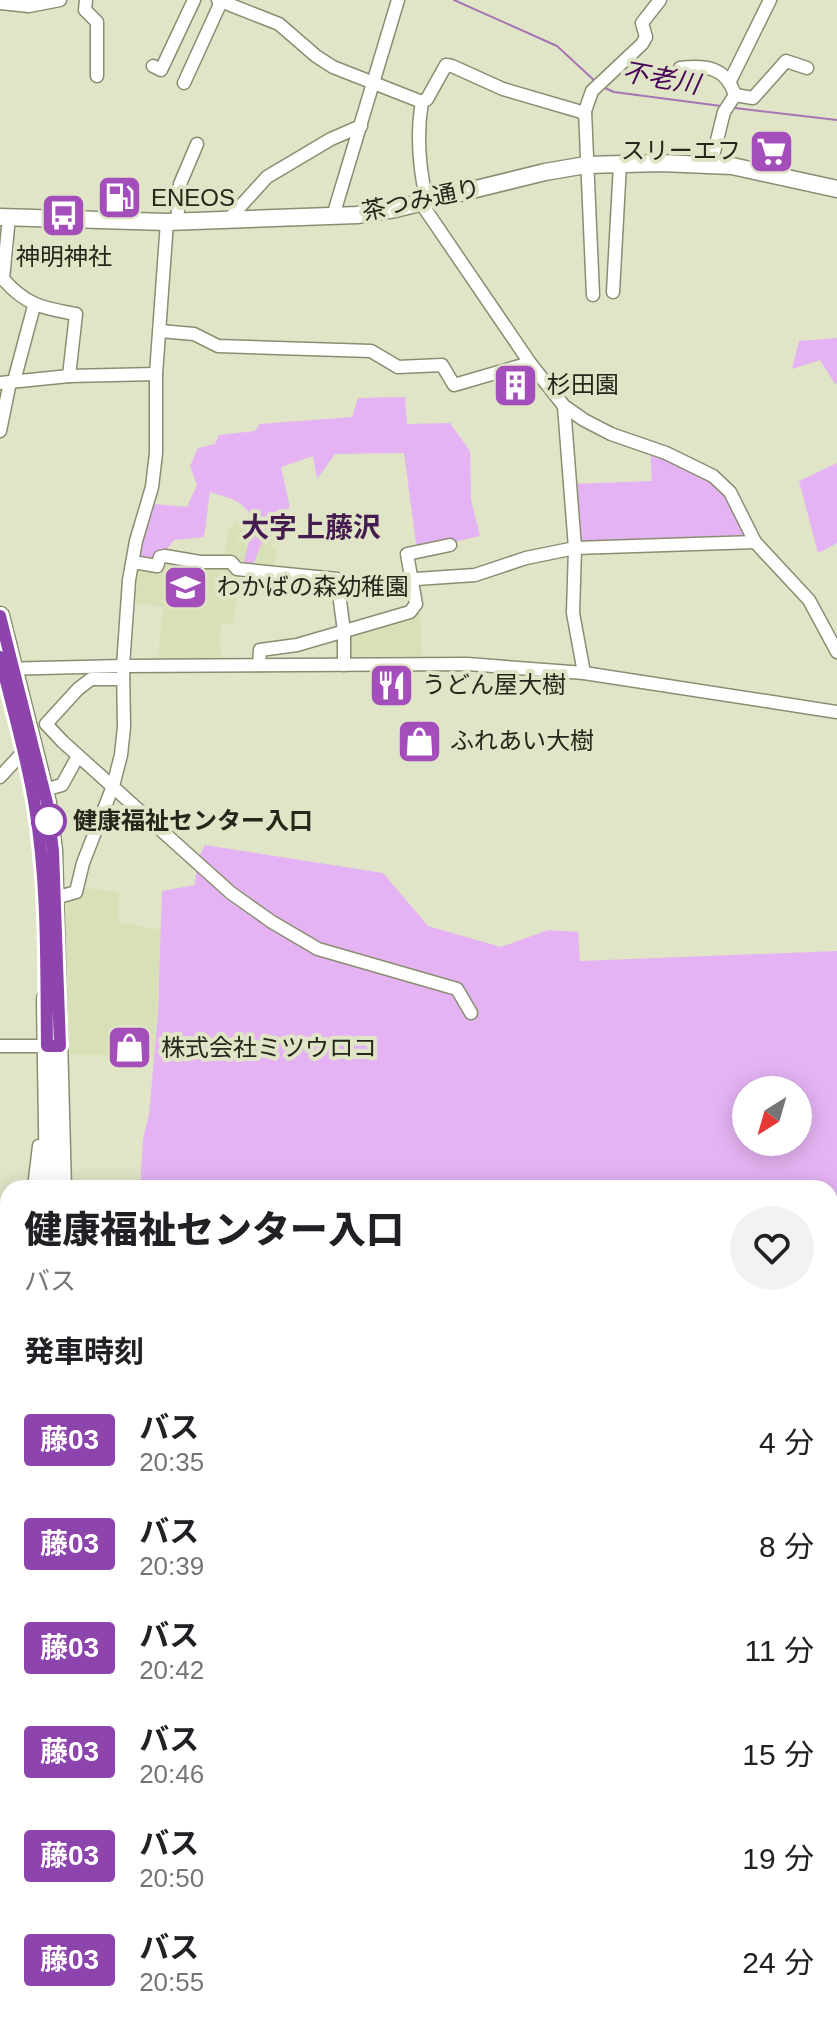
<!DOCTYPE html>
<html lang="ja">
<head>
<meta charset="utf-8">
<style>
	:root { --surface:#fff; --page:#f2f2f2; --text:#202124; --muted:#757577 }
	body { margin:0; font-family:Arial,"Noto Sans JP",sans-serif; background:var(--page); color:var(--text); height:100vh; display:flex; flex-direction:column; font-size:30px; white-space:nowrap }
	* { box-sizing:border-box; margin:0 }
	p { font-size:26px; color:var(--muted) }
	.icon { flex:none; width:44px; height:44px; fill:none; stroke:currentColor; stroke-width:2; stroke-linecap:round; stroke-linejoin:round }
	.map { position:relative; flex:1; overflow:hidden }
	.details { position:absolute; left:0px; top:1180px; width:838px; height:850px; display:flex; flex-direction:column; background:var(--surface); border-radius:24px 24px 0 0; box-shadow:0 4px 20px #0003 }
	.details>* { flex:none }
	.badge { padding:0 16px; border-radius:6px; font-size:28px; line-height:52px }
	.needle { width:52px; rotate:217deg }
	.tools { position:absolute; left:732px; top:1076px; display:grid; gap:16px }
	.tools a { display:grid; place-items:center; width:80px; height:80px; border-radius:50%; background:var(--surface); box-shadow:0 4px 20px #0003; font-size:40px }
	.map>.badge { position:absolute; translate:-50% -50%; box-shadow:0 0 0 4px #fff }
	h2 { padding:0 24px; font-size:30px; line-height:72px }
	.round { display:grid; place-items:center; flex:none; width:84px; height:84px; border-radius:42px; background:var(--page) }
	.overview { display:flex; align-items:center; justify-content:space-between; height:136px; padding:0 24px }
	h1 { font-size:38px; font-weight:800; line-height:60px }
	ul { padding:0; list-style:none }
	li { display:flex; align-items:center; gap:24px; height:104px; padding:0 24px }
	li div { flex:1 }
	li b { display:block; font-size:30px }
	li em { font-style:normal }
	li .badge { min-width:88px; font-weight:700; text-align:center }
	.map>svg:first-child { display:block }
	.built { fill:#d8e0b8 }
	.green { fill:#e5b3f3; fill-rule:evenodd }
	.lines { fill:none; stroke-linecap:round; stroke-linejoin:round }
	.stream { stroke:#a775b5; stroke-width:2 }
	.minor-casing { stroke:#898e71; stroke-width:15 }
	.major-casing { stroke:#898e71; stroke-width:19 }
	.highway-casing { stroke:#898e71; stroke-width:21 }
	.minor { stroke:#fff; stroke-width:12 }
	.major { stroke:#fff; stroke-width:16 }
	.highway { stroke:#fff; stroke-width:18 }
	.line-casing { stroke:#fff; stroke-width:18 }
	.line { stroke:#8e44ad; stroke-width:12 }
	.stop-dot { fill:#fff; stroke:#8e44ad; stroke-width:4 }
	.labels { text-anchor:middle; stroke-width:8; stroke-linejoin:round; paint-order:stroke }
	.poi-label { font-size:24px; fill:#25271b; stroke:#dfe5c6; text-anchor:start }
	.street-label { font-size:24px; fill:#25271b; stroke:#dfe5c6 }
	.stop-label { font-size:24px; font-weight:bold; fill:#25271b; stroke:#dfe5c6; text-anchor:start }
	.water-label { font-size:26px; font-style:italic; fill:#480557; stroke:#dfe5c6 }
	.quarter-label { font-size:28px; font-weight:bold; fill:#451c50; stroke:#dfe5c6 }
</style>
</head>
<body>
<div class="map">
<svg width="837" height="2029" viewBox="0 0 837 2029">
	<rect width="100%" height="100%" fill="#dfe5c6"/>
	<g class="built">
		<path d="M271 435 288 519 274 521 272 546 277 549 273 571 238 566 225 556 228 529 235 522 251 519 244 498Z"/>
		<path d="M163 559 231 566 241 572 233 625 223 622 220 633 221 658 158 659 163 607 132 602 135 569Z"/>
		<path d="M420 614 422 656 351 657 350 638Z"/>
		<path d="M84 888 119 892 118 922 162 930 154 1057 70 1054 65 899 82 896Z"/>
	</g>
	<g class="green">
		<path d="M837 338V383L835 384 820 360 792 369 799 341Z"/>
		<path d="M405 397 407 424 450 423 470 451 471 500 480 536 417 550 404 453 335 454 317 479 313 456 281 467 290 508 273 512 254 563 243 566 254 521C243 499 231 499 210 492L204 537 174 540 163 554 137 565 141 536 155 504 187 507 197 485 190 466 198 448 215 444 219 435 255 431 260 424 352 417 358 398Z"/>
		<path d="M650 451 709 479 727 496 752 546 571 554V484L652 481Z"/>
		<path d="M837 463V543L818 553 799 481Z"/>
		<path d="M205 845 383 873 428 926 501 947 548 930 578 932 580 961 837 951V2029H609L608 2022H830V1188H140L143 1139 149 1115 158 1013 162 891 195 885 197 862ZM746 1090H798V1142H746Z"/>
	</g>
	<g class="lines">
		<g class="stream">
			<path d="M454 0 557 46 596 82"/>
			<path d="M605 88 614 92 721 106"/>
			<path d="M735 108 837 120"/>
		</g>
		<defs>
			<g id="minor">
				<path d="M86 0 85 10 97 22V76"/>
				<path d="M218 0 279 24 316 56 333 67 422 102"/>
				<path d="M0 3 29 6 60 0"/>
				<path d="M153 66 161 70 194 0"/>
				<path d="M680 68C706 65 726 67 735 95L724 112 711 164"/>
				<path d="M730 81 770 0"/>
				<path d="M184 83 221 2"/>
				<path d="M735 95 753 98 786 61 807 68"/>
				<path d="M427 202C419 168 416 136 422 102L427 99 446 65 452 66 503 89 585 113"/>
				<path d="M421 203 530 363 564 406 584 420 611 434 666 453 713 476 730 492 755 542 809 600 837 652"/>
				<path d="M333 216 398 0"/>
				<path d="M9 217 3 279C27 306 43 308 76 314L69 376"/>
				<path d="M227 221 267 177 331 139 361 126"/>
				<path d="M177 222 180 184 197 144"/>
				<path d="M613 292 620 164"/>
				<path d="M593 295 585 111 592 91 642 44 646 37 642 23 660 0"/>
				<path d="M160 331 194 334 218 346 371 351 398 367 442 365 454 385 530 363"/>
				<path d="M14 381 34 306"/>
				<path d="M0 383 69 376 156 374"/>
				<path d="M564 406 575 548 573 613 584 673"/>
				<path d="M0 431 10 382"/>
				<path d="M133 562 157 566 160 557 165 556 200 562H231L237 569 337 579 344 631V665"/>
				<path d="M338 594 416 579 475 575 526 558 575 548 755 542"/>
				<path d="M259 665 260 650 297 645 410 612 416 604 407 554 450 545"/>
				<path d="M0 669 123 666 467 664 584 673 837 712"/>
				<path d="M123 679H91L78 689 46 724 63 742 231 893 272 922 318 949 457 989 471 1013"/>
				<path d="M0 777 24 751"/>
				<path d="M44 790 62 785 78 756"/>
				<path d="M55 898 76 892 83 863 113 786 121 755 124 727 123 666 129 580 136 541 152 487 156 453V374L167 222"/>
				<path d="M0 1046H53"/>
				<path d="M34 1188 39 1146 48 1145"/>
				<path d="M0 1349 8 1350"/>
				<path d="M0 1437 8 1414"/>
				<path d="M0 1561H5L0 1640"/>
				<path d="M0 1697H8"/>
				<path d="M0 1852 3 1822"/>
				<path d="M0 1878H8"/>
				<path d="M225 2022 254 2029"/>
				<path d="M494 2022 497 2029"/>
				<path d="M37 2029V2022"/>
				<path d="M59 2029 60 2022"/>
				<path d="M146 2029 155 2022"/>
				<path d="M397 2029V2022"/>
				<path d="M426 2029V2022"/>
			</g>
			<path id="major" d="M0 217 167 222 357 215 395 209 545 172 586 165 661 163 732 166 837 189"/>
			<g id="highway">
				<path d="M0 616 47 803 53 851 62 1188"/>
				<path d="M46 999 49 1188"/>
				<path d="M268 2022 276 2029"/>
				<path d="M294 2022 304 2029"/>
			</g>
		</defs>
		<use href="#minor" class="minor-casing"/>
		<use href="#major" class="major-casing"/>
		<use href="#highway" class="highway-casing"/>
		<use href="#minor" class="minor"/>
		<use href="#major" class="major"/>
		<use href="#highway" class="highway"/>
	</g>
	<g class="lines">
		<defs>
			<path id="line" d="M0 616 47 803 53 851 60 1046H47C46 966 48 886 35 807 27 756 12 707 0 657"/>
		</defs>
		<use href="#line" class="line-casing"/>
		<use href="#line" class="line"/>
	</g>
	<defs>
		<symbol id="supermarket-square" viewBox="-11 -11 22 22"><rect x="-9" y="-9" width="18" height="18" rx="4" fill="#a44ebb" stroke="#dfe5c6"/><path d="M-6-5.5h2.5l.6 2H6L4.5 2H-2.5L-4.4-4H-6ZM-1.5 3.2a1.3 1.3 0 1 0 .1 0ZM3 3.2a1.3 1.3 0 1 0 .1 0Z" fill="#fff"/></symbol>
		<symbol id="fuel-square" viewBox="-11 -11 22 22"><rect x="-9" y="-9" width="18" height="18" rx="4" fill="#a44ebb" stroke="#dfe5c6"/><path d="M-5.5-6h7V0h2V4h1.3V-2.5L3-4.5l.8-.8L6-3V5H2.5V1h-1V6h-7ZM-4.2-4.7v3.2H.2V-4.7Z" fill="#fff"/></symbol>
		<symbol id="bus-square" viewBox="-11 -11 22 22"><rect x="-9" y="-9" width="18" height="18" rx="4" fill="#a44ebb" stroke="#dfe5c6"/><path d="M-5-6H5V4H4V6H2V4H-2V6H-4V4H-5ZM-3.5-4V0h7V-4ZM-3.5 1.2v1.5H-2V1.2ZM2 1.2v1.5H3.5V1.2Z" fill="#fff"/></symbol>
		<symbol id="building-square" viewBox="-11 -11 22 22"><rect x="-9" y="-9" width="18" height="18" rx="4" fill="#a44ebb" stroke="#dfe5c6"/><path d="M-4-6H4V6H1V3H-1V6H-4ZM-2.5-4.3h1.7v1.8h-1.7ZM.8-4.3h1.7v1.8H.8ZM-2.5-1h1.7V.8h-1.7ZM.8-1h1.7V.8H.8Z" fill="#fff"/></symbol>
		<symbol id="school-square" viewBox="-11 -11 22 22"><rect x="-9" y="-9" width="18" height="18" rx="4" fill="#a44ebb" stroke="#dfe5c6"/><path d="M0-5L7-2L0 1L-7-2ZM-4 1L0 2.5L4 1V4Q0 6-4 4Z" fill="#fff"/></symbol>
		<symbol id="restaurant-square" viewBox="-11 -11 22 22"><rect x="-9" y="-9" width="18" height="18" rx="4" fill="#a44ebb" stroke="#dfe5c6"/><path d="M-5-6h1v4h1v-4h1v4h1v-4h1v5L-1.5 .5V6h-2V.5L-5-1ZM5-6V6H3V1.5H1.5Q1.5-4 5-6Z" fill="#fff"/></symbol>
		<symbol id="shop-square" viewBox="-11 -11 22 22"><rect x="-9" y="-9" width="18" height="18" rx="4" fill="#a44ebb" stroke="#dfe5c6"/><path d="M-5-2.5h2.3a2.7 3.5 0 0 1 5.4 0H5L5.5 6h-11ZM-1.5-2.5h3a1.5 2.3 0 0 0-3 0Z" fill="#fff"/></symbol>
	</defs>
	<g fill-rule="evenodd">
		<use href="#supermarket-square" x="746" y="126" width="51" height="51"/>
		<use href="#fuel-square" x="94" y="172" width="51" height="51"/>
		<use href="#bus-square" x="38" y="190" width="51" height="51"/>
		<use href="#building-square" x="490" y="360" width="51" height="51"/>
		<use href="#school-square" x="160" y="562" width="51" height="51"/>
		<use href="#restaurant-square" x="366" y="660" width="51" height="51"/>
		<use href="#shop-square" x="394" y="716" width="51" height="51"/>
		<use href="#shop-square" x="104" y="1022" width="51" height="51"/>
	</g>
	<circle class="stop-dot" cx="49" cy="821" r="16"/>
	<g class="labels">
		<g class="poi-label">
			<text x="741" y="159" text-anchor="end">スリーエフ</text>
			<text x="151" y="206">ENEOS</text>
			<text x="64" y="265" text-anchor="middle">神明神社</text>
			<text x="547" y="393">杉田園</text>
			<text x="217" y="595">わかばの森幼稚園</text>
			<text x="422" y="693">うどん屋大樹</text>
			<text x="450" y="749">ふれあい大樹</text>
			<text x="161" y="1056">株式会社ミツウロコ</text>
		</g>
		<g class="street-label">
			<text transform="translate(421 200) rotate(-12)" y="8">茶つみ通り</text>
		</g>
		<g class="stop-label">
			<text x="73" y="829">健康福祉センター入口</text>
		</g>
		<g class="water-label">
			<text transform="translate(661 78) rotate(10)" y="9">不老川</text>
		</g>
		<g class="quarter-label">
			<text x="311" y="537">大字上藤沢</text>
		</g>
	</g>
</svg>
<div class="tools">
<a><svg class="needle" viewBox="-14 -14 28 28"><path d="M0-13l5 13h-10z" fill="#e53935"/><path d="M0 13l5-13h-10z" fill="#757577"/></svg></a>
</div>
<section class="details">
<div class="overview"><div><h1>健康福祉センター入口</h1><p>バス</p></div><a class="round"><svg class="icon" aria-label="heart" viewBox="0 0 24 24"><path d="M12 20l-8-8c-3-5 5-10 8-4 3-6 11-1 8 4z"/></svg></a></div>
<h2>発車時刻</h2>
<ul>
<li><span class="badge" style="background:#8e44ad;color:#fff">藤03</span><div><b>バス</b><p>20:35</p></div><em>4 分</em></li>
<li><span class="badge" style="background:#8e44ad;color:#fff">藤03</span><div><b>バス</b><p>20:39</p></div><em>8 分</em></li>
<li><span class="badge" style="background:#8e44ad;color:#fff">藤03</span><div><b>バス</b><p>20:42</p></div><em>11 分</em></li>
<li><span class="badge" style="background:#8e44ad;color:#fff">藤03</span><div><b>バス</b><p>20:46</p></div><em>15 分</em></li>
<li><span class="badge" style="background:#8e44ad;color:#fff">藤03</span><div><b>バス</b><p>20:50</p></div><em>19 分</em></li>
<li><span class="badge" style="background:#8e44ad;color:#fff">藤03</span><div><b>バス</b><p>20:55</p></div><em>24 分</em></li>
</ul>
</section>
</div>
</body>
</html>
